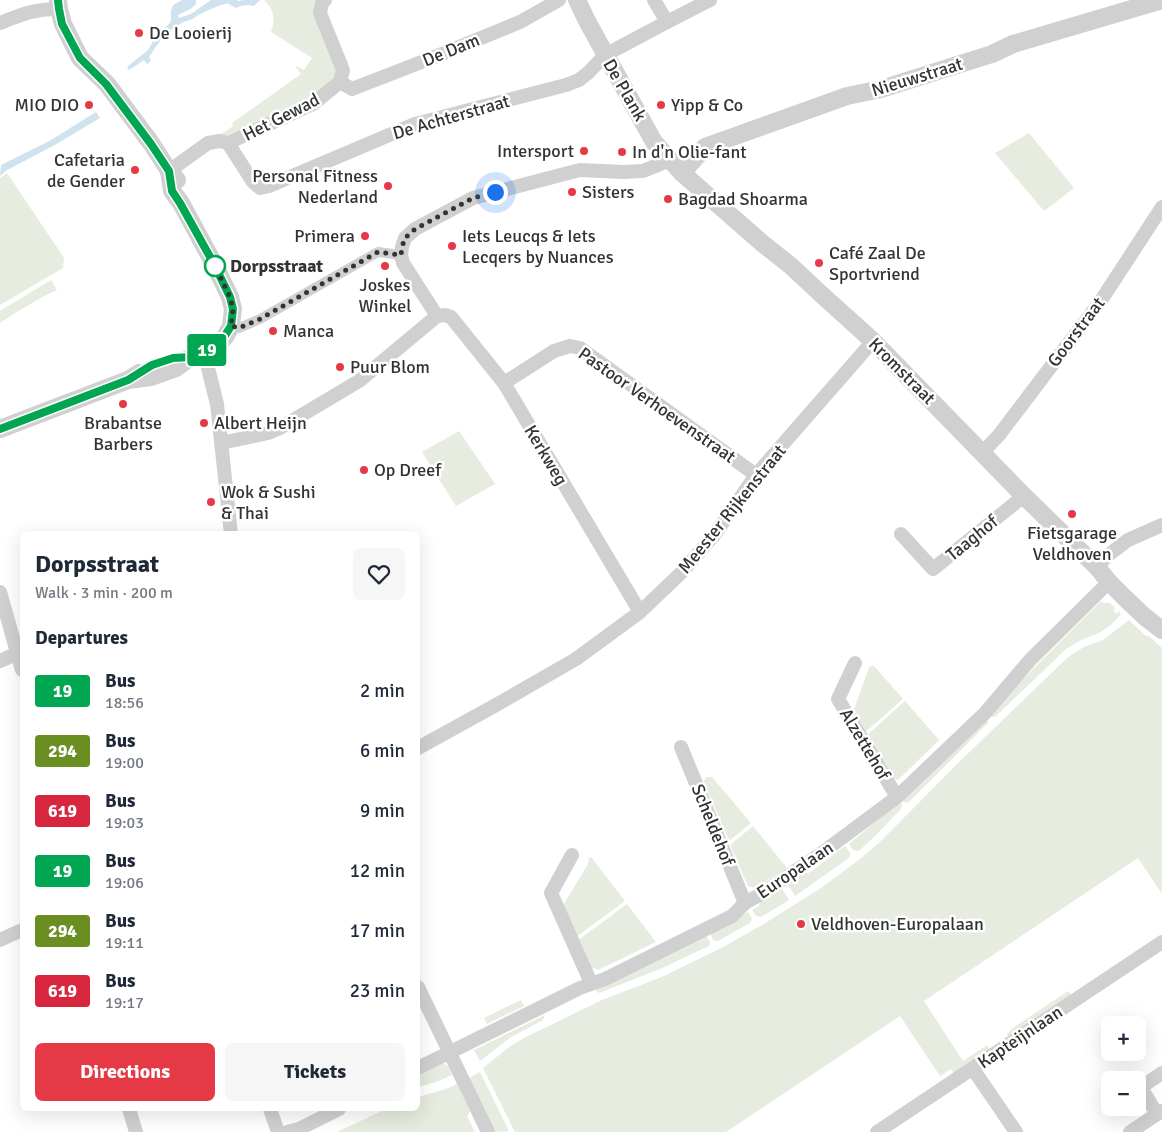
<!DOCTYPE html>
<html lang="en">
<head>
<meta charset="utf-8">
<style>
	:root { --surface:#fff; --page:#f6f6f7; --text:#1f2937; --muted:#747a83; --accent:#e63946 }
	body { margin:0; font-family:Signika,sans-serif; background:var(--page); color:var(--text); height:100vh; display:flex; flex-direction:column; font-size:19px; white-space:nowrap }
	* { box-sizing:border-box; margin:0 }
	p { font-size:16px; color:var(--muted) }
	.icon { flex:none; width:28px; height:28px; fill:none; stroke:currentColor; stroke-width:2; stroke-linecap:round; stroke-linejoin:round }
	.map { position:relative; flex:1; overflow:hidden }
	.side { position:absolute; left:20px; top:531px; width:400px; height:580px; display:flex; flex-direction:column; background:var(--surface); border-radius:8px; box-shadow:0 5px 20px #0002 }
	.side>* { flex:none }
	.badge { padding:0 10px; border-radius:4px; font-size:18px; line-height:32px }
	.controls { position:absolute; left:1101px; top:1016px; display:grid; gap:10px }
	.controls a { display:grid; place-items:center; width:45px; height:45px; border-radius:8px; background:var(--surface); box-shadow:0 5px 20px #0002; font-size:25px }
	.you { position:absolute; width:25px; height:25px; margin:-12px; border:4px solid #fff; border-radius:50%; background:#1a73e8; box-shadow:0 0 0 8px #1a73e833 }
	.map>.badge { position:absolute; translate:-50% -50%; box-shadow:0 0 0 2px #fff }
	h2 { padding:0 15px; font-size:19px; line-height:45px }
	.round { display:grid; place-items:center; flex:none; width:52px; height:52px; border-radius:8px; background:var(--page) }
	.overview { display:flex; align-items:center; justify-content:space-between; height:85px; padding:0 15px }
	h1 { font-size:24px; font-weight:700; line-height:38px }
	.action { display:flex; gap:10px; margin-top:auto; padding:10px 15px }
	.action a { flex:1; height:58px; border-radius:8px; background:var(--accent); color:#fff; font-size:20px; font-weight:700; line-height:58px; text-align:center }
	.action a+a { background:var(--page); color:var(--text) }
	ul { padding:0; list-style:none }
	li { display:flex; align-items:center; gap:15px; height:60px; padding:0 15px }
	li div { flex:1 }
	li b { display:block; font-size:19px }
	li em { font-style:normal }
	li .badge { min-width:55px; font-weight:700; text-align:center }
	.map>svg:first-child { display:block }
	.green { fill:#e6ecdf }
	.water { fill:#cfe2ee }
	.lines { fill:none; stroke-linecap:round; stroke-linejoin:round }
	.pedestrian { stroke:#d0d0d0; stroke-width:10 }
	.minor { stroke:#d0d0d0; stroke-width:14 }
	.tertiary { stroke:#d0d0d0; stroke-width:18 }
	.line-casing { stroke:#fff; stroke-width:11 }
	.line { stroke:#00a651; stroke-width:8 }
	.walk { stroke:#333; stroke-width:5; stroke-dasharray:0 9 }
	.poi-dot { fill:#e63946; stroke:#fff; stroke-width:2 }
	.stop-dot { fill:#fff; stroke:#00a651; stroke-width:2.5 }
	.labels { text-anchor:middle; stroke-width:5; stroke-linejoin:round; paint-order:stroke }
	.poi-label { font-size:18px; fill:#333; stroke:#fff; text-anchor:start }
	.street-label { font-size:18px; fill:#333; stroke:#fff }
	.stop-label { font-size:18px; font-weight:bold; fill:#333; stroke:#fff; text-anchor:start }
</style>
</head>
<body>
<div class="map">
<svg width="1162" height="1132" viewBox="0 0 1162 1132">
	<rect width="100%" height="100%" fill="#fff"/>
	<g class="green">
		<path d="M264 0H318L339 75 310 101 226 136 220 133H223L233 126 232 123 301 74 296 67 297 66 304 70 312 58 271 32C276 20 274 9 264 0Z"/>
		<path d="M1029 133 1074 188 1044 211 995 153Z"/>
		<path d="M7 173 64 258 63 268 0 305V178Z"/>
		<path d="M51 280 57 290C37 299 18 311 0 323V311Z"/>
		<path d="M459 431 495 484 456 506 422 452Z"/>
		<path d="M1101 601 1103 603H1110L1115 608 1113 610 1117 614 1119 611 1121 614 1110 626 1099 633 1081 640 1066 649 995 717H992L988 714Z"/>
		<path d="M1129 620 1146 636H1149L1162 648V894L1138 858 924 1001 963 1061 987 1045 990 1050 954 1074 951 1069 940 1076 900 1016 726 1132H515L483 1068 509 1047 524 1038 602 1000 664 976 723 947 762 925 821 888 860 859 880 842 957 764 1068 657 1084 647 1103 640Z"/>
		<path d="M871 666H874L903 699 862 735 853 712 869 668Z"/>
		<path d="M905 701 939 740 898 780 894 779 864 738Z"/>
		<path d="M986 717 988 720V723L909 802 906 803 902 800Z"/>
		<path d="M706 777H712L751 823 729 841 708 792 704 793 702 785Z"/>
		<path d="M899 802 902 805 901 809 876 835 860 850 857 851 853 850 849 844Z"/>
		<path d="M753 826 787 868 755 888 748 886 730 845Z"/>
		<path d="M845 846 850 853 849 858 795 896 787 883 804 873H809Z"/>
		<path d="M591 857 625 901 576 937 563 907 564 904 588 864 589 858Z"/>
		<path d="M781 887 789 900 761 917 756 916 752 910 759 906 760 901Z"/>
		<path d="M627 904 656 942 598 970 594 968 590 970 577 941Z"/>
		<path d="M748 912 752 919 750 923 718 941 713 940 710 933Z"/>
		<path d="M706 935 710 942 709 946 660 969 599 993 595 990Z"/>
		<path d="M1068 991 1072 996 1009 1038 1007 1034 1010 1031V1030Z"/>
		<path d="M521 1000 524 1006 487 1024 484 1018Z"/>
		<path d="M545 1015 543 1020 511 1037 480 1061 474 1050Z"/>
		<path d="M443 1063 449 1067 452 1075 436 1082 418 1087V1076Z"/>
		<path d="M480 1072 509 1131C506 1132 498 1132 494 1131L469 1078Z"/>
		<path d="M457 1084 470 1111 467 1116 475 1132H337L386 1109H418V1097L446 1089Z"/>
	</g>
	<g class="water">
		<path d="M182 0H196V4L192 8 178 15 179 18 191 14 211 0H237L238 1 245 0H260L254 6C247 4 242 5 236 8 233 7 231 5 229 4 224 2 203 13 198 15 192 21 186 20 180 24 165 31 158 44 149 57L151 61 147 64 144 60 129 70 127 67 148 50 156 36 170 23 171 20V11L173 5Z"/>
		<path d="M96 112 100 118 53 146 7 170 0 176 1 165 51 140Z"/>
	</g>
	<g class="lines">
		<path class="pedestrian" d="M231 326 239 328 260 319 378 252 401 255"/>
		<g class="minor">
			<path d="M667 22 710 0"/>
			<path d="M0 23C20 15 36 8 59 9"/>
			<path d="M340 82 352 89 442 54 520 22 559 0"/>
			<path d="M228 143 253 182 260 188 269 186 415 124 566 85 579 80 589 72 605 55 667 22 654 0"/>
			<path d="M169 171 208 143 220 141 228 143 313 104 340 82 343 70 320 13 322 3 325 0"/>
			<path d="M437 316 403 263 401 255 402 247 405 238 415 229 473 198 580 170 623 172 643 171 670 160"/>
			<path d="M204 352 217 404 231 534"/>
			<path d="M504 383 554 351 570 346 580 348 756 475"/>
			<path d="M221 443 268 433 280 428 359 381 437 316 445 315 451 317 504 383 640 612"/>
			<path d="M983 452 999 435 1100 302 1162 207"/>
			<path d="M901 534 933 569 1024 496"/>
			<path d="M1097 567 1107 556 1128 540 1162 525"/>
			<path d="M0 592 22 670"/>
			<path d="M0 661 18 653"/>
			<path d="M855 663 838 699 897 797"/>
			<path d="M681 747 745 903"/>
			<path d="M418 748 496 705 576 659 640 612 682 572 715 534 756 475 873 341"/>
			<path d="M572 855 551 893 591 983"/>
			<path d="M0 940 22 930"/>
			<path d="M418 987 488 1132"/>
			<path d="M418 1068 580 988 605 979 732 916 745 903 761 894 819 855 897 797 985 713 1030 660 1109 582"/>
			<path d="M973 1069 1016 1132"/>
			<path d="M129 1109 136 1132"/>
			<path d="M270 1109 278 1132"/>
			<path d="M1157 1114 1142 1089 1144 1085 1162 1073"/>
			<path d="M287 1132 299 1129 339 1109"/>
			<path d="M877 1132 1162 942"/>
			<path d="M1130 1132 1162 1111"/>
		</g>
		<g class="tertiary">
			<path d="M58 0 59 9 63 24 80 58 107 84 151 143 169 171 177 180"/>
			<path d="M577 0 587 21 654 142 682 173 762 243 791 266 822 295 873 341 1024 496 1097 567 1109 582 1125 598 1145 617 1162 630"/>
			<path d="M682 173 705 147 847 96 881 89 992 54 1013 44 1162 0"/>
			<path d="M128 380 151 377 176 368 191 357 216 345 225 337 231 326 233 309 230 297 214 264 181 203 172 191 169 171"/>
			<path d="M0 429 128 380 139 373"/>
		</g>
	</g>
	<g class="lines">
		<defs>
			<path id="line" d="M0 429 128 380 152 365 173 358 191 357 204 352 216 345 224 337 231 326 233 309 230 297 214 264 180 203 172 191 169 171 151 144 106 84 80 58 62 24 59 9 58 0"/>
		</defs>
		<use href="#line" class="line-casing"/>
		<use href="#line" class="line"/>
		<path class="walk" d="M215 266 214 264 230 297 233 309 231 326 239 328 260 319 378 252 401 255 402 247 405 238 415 229 473 198 495 192"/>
	</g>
	<g class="poi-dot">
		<circle cx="139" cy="33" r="5"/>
		<circle cx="89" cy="105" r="5"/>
		<circle cx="661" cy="105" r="5"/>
		<circle cx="584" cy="151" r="5"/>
		<circle cx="622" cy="152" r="5"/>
		<circle cx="135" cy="170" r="5"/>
		<circle cx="388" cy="186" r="5"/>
		<circle cx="572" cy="192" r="5"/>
		<circle cx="668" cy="199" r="5"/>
		<circle cx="365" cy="236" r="5"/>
		<circle cx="452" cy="246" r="5"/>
		<circle cx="819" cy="263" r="5"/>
		<circle cx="385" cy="266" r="5"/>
		<circle cx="273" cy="331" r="5"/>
		<circle cx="340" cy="367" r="5"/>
		<circle cx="123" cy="404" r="5"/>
		<circle cx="204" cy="423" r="5"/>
		<circle cx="364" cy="470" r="5"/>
		<circle cx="211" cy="502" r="5"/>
		<circle cx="1072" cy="514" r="5"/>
		<circle cx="801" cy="924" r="5"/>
	</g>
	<circle class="stop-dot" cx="215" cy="266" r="10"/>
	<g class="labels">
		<g class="poi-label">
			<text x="149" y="39">De Looierij</text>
			<text x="79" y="111" text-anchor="end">MIO DIO</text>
			<text x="671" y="111">Yipp &amp; Co</text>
			<text x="574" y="157" text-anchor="end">Intersport</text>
			<text x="632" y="158">In d'n Olie-fant</text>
			<text x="125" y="166" text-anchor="end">Cafetaria<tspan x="125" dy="21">de Gender</tspan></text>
			<text x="378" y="182" text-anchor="end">Personal Fitness<tspan x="378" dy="21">Nederland</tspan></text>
			<text x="582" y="198">Sisters</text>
			<text x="678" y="205">Bagdad Shoarma</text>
			<text x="355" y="242" text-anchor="end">Primera</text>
			<text x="462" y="242">Iets Leucqs &amp; Iets<tspan x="462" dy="21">Lecqers by Nuances</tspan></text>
			<text x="829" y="259">Café Zaal De<tspan x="829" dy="21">Sportvriend</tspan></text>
			<text x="385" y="291" text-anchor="middle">Joskes<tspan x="385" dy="21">Winkel</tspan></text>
			<text x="283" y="337">Manca</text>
			<text x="350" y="373">Puur Blom</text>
			<text x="123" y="429" text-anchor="middle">Brabantse<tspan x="123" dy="21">Barbers</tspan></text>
			<text x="214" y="429">Albert Heijn</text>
			<text x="374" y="476">Op Dreef</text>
			<text x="221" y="498">Wok &amp; Sushi<tspan x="221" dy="21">&amp; Thai</tspan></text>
			<text x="1072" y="539" text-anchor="middle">Fietsgarage<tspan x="1072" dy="21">Veldhoven</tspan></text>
			<text x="811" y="930">Veldhoven-Europalaan</text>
		</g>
		<g class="street-label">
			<text transform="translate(451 50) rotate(-22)" y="6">De Dam</text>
			<text transform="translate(917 77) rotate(-17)" y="6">Nieuwstraat</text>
			<text transform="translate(625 90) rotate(60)" y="6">De Plank</text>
			<text transform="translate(281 117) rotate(-27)" y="6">Het Gewad</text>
			<text transform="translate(451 117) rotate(-16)" y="6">De Achterstraat</text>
			<text transform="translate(1076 332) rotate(-53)" y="6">Goorstraat</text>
			<text transform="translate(902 371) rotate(45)" y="6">Kromstraat</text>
			<text transform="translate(657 405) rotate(35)" y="6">Pastoor Verhoevenstraat</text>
			<text transform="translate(546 455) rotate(59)" y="6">Kerkweg</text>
			<text transform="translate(732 509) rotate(-51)" y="6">Meester Rijkenstraat</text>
			<text transform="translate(972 538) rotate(-39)" y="6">Taaghof</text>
			<text transform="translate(865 744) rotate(59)" y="6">Alzettehof</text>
			<text transform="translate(713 825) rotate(68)" y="6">Scheldehof</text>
			<text transform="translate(795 870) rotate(-34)" y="6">Europalaan</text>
			<text transform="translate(1020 1037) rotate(-34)" y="6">Kapteijnlaan</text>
		</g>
		<g class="stop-label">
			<text x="230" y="272">Dorpsstraat</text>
		</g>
	</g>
</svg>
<div class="controls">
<a>+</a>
<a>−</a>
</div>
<div class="you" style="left:495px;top:192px"></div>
<b class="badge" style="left:207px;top:350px;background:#00a651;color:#fff">19</b>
<section class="side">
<div class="overview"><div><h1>Dorpsstraat</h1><p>Walk · 3 min · 200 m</p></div><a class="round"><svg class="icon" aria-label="heart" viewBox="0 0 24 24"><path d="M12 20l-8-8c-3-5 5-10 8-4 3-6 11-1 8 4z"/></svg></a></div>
<h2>Departures</h2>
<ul>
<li><span class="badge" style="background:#00a651;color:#fff">19</span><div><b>Bus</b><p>18:56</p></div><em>2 min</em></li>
<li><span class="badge" style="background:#6b8e23;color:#fff">294</span><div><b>Bus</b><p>19:00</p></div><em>6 min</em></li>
<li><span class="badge" style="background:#d7263d;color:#fff">619</span><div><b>Bus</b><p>19:03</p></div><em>9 min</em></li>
<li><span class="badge" style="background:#00a651;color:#fff">19</span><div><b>Bus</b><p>19:06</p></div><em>12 min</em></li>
<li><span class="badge" style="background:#6b8e23;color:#fff">294</span><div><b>Bus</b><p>19:11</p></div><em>17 min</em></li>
<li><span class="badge" style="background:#d7263d;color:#fff">619</span><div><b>Bus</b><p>19:17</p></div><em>23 min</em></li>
</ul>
<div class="action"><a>Directions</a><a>Tickets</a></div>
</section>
</div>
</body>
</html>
